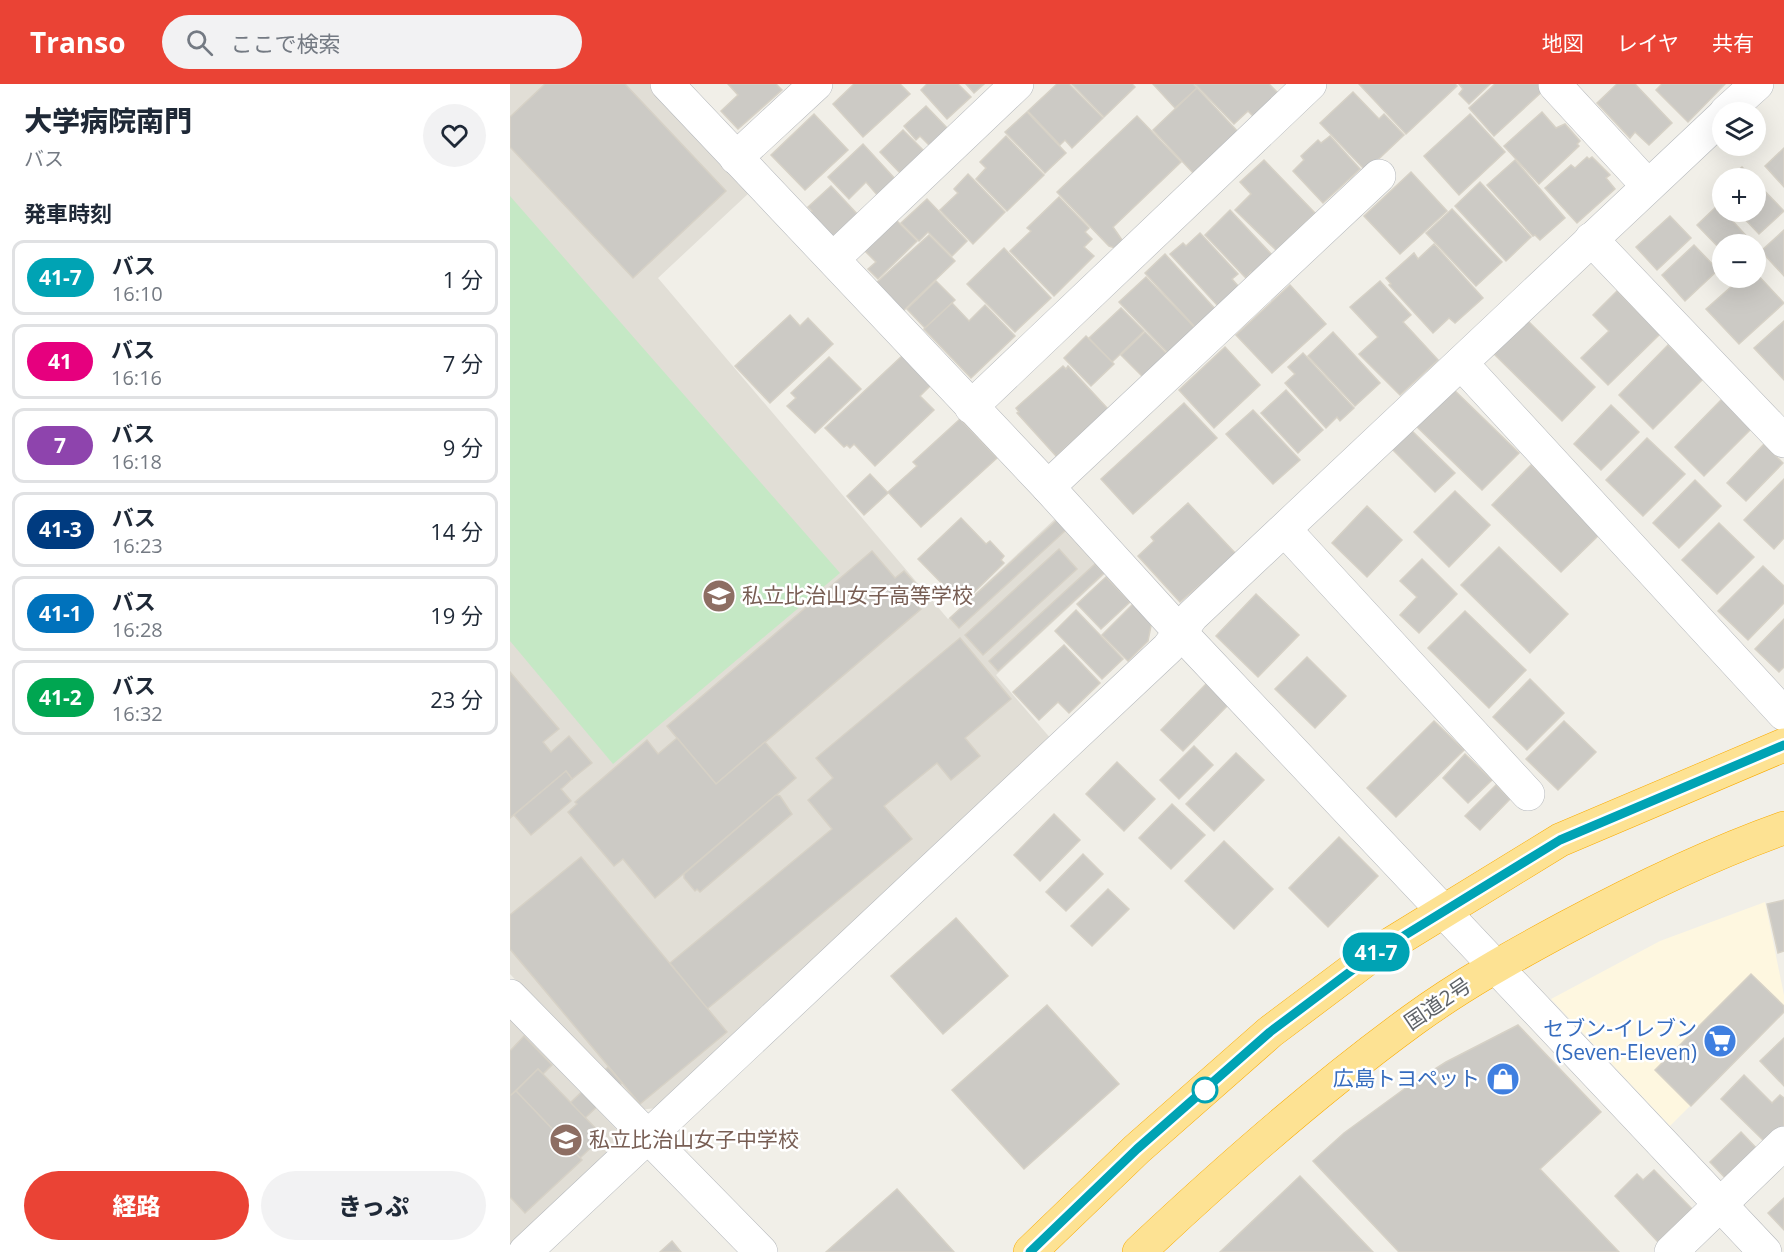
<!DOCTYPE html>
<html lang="ja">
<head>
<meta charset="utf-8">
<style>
	:root { --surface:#fff; --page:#f2f2f3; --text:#1f2937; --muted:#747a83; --line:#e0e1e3; --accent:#ea4335 }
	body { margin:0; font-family:"Open Sans","Noto Sans JP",sans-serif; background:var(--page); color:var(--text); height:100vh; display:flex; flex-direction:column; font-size:22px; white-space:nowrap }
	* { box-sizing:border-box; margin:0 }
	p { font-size:20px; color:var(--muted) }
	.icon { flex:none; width:33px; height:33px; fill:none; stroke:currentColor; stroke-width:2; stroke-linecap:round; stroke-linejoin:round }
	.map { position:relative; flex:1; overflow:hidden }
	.panel { display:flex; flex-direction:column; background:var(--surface); width:510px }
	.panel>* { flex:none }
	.badge { padding:0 12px; border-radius:20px; font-size:21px; line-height:39px }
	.fabs { position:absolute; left:1202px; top:18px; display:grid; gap:12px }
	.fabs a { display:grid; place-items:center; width:54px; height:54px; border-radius:50%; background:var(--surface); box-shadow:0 6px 24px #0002; font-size:30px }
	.map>.badge { position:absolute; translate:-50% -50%; box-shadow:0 0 0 3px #fff }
	h2 { padding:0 24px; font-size:22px; line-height:54px }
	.round { display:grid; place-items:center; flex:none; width:63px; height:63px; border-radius:32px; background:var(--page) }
	.summary { display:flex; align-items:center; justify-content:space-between; height:102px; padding:0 24px }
	h1 { font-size:28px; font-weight:800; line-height:45px }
	.cta { display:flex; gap:12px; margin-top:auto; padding:12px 24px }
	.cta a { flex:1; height:69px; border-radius:36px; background:var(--accent); color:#fff; font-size:24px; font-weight:800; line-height:69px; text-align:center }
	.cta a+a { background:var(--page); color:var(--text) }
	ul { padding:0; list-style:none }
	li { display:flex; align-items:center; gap:18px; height:75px; margin:0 12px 9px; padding:0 12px; border:3px solid var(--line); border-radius:12px }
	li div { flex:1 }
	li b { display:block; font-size:22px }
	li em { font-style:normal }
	li .badge { min-width:66px; font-weight:700; text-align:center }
	header { display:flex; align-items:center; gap:36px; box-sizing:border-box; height:84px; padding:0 30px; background:var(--accent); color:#fff }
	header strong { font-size:28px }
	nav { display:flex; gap:33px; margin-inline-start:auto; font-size:21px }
	.search { width:420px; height:54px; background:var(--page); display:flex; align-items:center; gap:15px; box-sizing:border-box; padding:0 21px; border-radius:33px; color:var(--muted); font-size:22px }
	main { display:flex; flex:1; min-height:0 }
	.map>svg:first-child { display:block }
	.commercial { fill:#fef7e0 }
	.education { fill:#e1ded6 }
	.green { fill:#c5e8c5 }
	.building { fill:#cccac5; stroke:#d6d1c6; stroke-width:1.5 }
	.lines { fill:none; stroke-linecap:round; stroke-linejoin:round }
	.street-casing { stroke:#b5b8bc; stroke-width:34 }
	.highway-casing { stroke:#f9ab00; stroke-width:34 }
	.street { stroke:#fff; stroke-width:33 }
	.highway { stroke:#fde293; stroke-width:33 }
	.line-casing { stroke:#fff; stroke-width:14 }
	.line { stroke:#00a3b4; stroke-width:9 }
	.stop-dot { fill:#fff; stroke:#00a3b4; stroke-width:3 }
	.labels { text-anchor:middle; stroke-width:5; stroke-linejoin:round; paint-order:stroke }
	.education-label { font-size:21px; fill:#785e54; stroke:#fff; text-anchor:start }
	.street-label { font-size:21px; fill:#5f6368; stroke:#fff }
	.shop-label { font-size:21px; fill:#366cbe; stroke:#fff; text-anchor:end }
</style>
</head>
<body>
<header>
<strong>Transo</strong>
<div class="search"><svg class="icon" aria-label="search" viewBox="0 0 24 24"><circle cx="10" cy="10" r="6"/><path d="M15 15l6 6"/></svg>ここで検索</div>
<nav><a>地図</a><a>レイヤ</a><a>共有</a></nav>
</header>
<main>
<section class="panel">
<div class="summary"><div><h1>大学病院南門</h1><p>バス</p></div><a class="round"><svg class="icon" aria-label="heart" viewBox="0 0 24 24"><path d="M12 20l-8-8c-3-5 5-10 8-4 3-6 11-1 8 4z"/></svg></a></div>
<h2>発車時刻</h2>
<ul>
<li><span class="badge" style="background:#00a3b4;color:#fff">41-7</span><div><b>バス</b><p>16:10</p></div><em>1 分</em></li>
<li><span class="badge" style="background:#e6007e;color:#fff">41</span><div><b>バス</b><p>16:16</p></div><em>7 分</em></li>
<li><span class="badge" style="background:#8e44ad;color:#fff">7</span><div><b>バス</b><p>16:18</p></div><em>9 分</em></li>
<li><span class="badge" style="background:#003b80;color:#fff">41-3</span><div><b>バス</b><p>16:23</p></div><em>14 分</em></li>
<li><span class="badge" style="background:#0072bc;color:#fff">41-1</span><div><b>バス</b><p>16:28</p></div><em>19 分</em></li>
<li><span class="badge" style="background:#00a651;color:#fff">41-2</span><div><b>バス</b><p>16:32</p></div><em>23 分</em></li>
</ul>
<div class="cta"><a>経路</a><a>きっぷ</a></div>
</section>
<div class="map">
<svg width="1274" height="1168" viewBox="0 0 1274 1168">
	<rect width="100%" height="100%" fill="#f1efe8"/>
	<path class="commercial" d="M1255 818 1274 911V928L1160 1042 1041 915 1150 857Z"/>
	<g class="education">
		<path d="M0 0H140L240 108 148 194 438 535 548 432 597 488 486 591 542 656 147 1024 128 1026 0 890Z"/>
		<path d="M0 935 111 1050 112 1061 0 1167Z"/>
	</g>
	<path class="green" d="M0 112 330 489 103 680 0 557Z"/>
	<g class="building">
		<path d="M35 0H115L216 107 123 194 0 63V33Z"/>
		<path d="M218 0H266L272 6 228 45 211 27 228 11Z"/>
		<path d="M344 0H390L400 10 353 53 323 20Z"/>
		<path d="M417 0H448L461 13 437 35 411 6Z"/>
		<path d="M456 0H474L464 9Z"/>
		<path d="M547 0H559L593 34 562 64 555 56 550 61 518 27Z"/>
		<path d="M562 0H622L625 3 594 33Z"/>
		<path d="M643 0H683L687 4 665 24Z"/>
		<path d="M685 0H759L769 10 744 33 738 27 724 40Z"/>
		<path d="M849 0H945L947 2 896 50Z"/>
		<path d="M949 0H980L959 20 949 10 953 5Z"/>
		<path d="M985 0H1032L1036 4 984 52 959 24Z"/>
		<path d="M1107 0H1125L1162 39 1139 61 1125 48 1120 54 1087 19Z"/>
		<path d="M1152 0H1215L1178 38 1146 6Z"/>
		<path d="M687 4 729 49 685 91 643 46Z"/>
		<path d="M843 8 869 35 874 30 894 51 856 87 810 39Z"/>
		<path d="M416 22 440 47 422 64 410 52 406 56 394 42Z"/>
		<path d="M517 28 556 69 535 89 495 48Z"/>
		<path d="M1032 28 1046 44 1055 40 1070 57 1067 60 1069 62 1029 100 994 62Z"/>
		<path d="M304 30 338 66 295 106 261 71Z"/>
		<path d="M960 30 995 68 949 111 914 72Z"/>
		<path d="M627 32 671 78 603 143 612 156 605 164 599 162 547 108Z"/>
		<path d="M393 46 415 68 391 90 370 68Z"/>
		<path d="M496 52 534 91 497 127 466 95 476 84 470 78Z"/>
		<path d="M820 52 850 85 813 119 783 87 794 76 791 72 808 56 811 59Z"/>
		<path d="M353 60 387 97 369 113 356 98 339 115 318 93Z"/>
		<path d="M1274 64V103L1255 82Z"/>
		<path d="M1077 73 1079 75 1082 73 1100 91 1096 94 1105 105 1067 139 1035 104 1061 81 1065 84Z"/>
		<path d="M754 76 805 129 766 166 725 126 741 110 730 98Z"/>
		<path d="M1005 76 1055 134 1030 156 1025 151 1023 152 977 101Z"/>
		<path d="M1232 83 1243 94H1219Z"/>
		<path d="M901 88 937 127 890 170 854 132Z"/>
		<path d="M458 90 495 128 463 160 430 126 448 109 444 105Z"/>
		<path d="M1245 97 1274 127 1249 150 1228 128H1245Z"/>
		<path d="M970 98 1021 153 996 177 945 122Z"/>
		<path d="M321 102 350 133 324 156 300 130 302 127 298 123Z"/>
		<path d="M549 113 579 144 575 148 582 155 574 163 584 172 544 212 500 167 521 147 517 144Z"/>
		<path d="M417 115 457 157 442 172 418 148 409 157 391 139Z"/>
		<path d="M1208 121 1240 156 1235 160H1212V167L1187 141Z"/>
		<path d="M942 125 992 178 966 202 916 149Z"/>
		<path d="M720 126 764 173 745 191 741 188 736 194 695 151Z"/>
		<path d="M1160 132 1181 154 1147 186 1126 163Z"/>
		<path d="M386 136 407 157 368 195 358 185 366 178 354 166Z"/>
		<path d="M1274 146V192L1251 167Z"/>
		<path d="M690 149 728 190 722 195 729 203 708 222 660 170 673 159 676 162Z"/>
		<path d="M419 151 445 177 392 228 365 200Z"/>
		<path d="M924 160 973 214 945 239 939 234 923 249 879 201 881 200 876 194 904 169 908 175Z"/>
		<path d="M1184 161 1208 186 1175 217 1152 191Z"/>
		<path d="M494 164 541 214 505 248 457 200Z"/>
		<path d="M655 170 706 226 686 244 635 189Z"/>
		<path d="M1245 188 1274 219 1229 260 1196 225 1231 194H1245Z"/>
		<path d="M636 193 686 245 659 270 609 218Z"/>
		<path d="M426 197 445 216 415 244 397 225Z"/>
		<path d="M870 197 901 231 893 238 928 276 890 311 849 270 868 253 840 223Z"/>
		<path d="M780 201 816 240 762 289 726 251Z"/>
		<path d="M1107 207 1150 250 1098 301 1071 274 1099 247 1083 231Z"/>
		<path d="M442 219 459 237 475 221 505 252 461 294 414 245Z"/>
		<path d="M611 224 634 247 602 278 579 254Z"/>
		<path d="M280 231 290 242 298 234 323 260 260 319 225 282Z"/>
		<path d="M1015 234 1085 303 1052 337 981 267Z"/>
		<path d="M1274 237V296L1244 264Z"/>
		<path d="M635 248 660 273 636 296 611 271Z"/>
		<path d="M823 248 870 299 845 322 798 272Z"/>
		<path d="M576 252 604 280 581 302 554 274Z"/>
		<path d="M1158 261 1193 295 1143 345 1109 311Z"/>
		<path d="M715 263 750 301 704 344 669 306Z"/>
		<path d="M793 269 844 324 830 337 827 333 816 344 775 299 785 290 778 283Z"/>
		<path d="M393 271 421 301 410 312 424 326 365 382 344 360 340 364 337 361 334 363 315 344Z"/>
		<path d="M319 273 351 305 305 349 277 322 286 314 281 309Z"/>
		<path d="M553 282 556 285 558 282 598 325 546 372 507 329 509 328 506 324Z"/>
		<path d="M940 302 1009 369 972 406 903 339Z"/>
		<path d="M776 306 813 346 788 369 751 329Z"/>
		<path d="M1212 315 1242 344 1194 392 1165 363Z"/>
		<path d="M674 319 707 354 623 430 591 395Z"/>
		<path d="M1101 321 1129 348 1091 386 1064 360Z"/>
		<path d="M743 326 790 376 763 400 716 350Z"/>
		<path d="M450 335 487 374 411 443 378 408 407 382 403 378Z"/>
		<path d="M900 345 945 389 925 408 881 364Z"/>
		<path d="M1137 354 1175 390 1133 432 1096 396Z"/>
		<path d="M1254 360 1273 379 1236 417 1217 399Z"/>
		<path d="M1021 381 1091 449 1051 488 982 421Z"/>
		<path d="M360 390 378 409 354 431 337 412Z"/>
		<path d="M1274 395V454L1264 465 1234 436Z"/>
		<path d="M1185 396 1211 422 1169 464 1143 439Z"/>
		<path d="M945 407 980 441 939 483 904 448Z"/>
		<path d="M678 419 726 470 670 518 628 472 644 457 641 453Z"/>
		<path d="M857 422 892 456 857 493 822 459Z"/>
		<path d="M451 434 476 460 480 457 494 472 491 476 494 479 452 520 408 475Z"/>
		<path d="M547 436 556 446 449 544 440 534Z"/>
		<path d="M1209 439 1244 473 1207 510 1172 476Z"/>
		<path d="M989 463 1058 530 1020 569 951 501Z"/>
		<path d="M549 465 567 485 473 571 455 551Z"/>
		<path d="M362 467 385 494 394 487 416 511 407 519 411 525 206 700 157 642Z"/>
		<path d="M912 475 947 510 909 549 890 531 907 513 890 497Z"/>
		<path d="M585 480 594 489 488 587 479 577Z"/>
		<path d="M1253 482 1274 502V519L1238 556 1208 527Z"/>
		<path d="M596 493 620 518 591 545 567 520Z"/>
		<path d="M746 510 789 551 748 593 706 552Z"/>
		<path d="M624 519 642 537 638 557 618 577 592 551Z"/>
		<path d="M566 526 613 575 592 595 545 547Z"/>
		<path d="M955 527 1016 586 979 624 918 564Z"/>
		<path d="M1274 535V583L1269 588 1245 565Z"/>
		<path d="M450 554 501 615 455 654 470 672 441 696 427 679 374 722 402 755 197 925 160 879 322 745 298 716 323 694 306 674Z"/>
		<path d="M554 561 590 599 559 629 548 618 529 636 503 608Z"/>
		<path d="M797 573 836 612 805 644 765 605Z"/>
		<path d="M0 588 49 645 33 658 41 668 59 652 82 679 62 695 56 687 0 734Z"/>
		<path d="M1020 595 1054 629 1017 666 983 633Z"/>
		<path d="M696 600 718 621 673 667 651 646Z"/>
		<path d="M924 637 954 666 886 733 857 704Z"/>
		<path d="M1054 637 1086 668 1048 706 1016 675Z"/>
		<path d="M167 654 206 700 255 658 286 694 145 814 113 775 104 782 58 728 67 720 65 718 137 656 148 670Z"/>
		<path d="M684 662 703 681 669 715 650 696Z"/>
		<path d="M726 669 754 696 704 747 676 720Z"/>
		<path d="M955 670 982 696 958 719 933 694Z"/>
		<path d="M607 678 645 715 614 747 576 710Z"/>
		<path d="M56 687 62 695 51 705 61 717 21 751 4 731Z"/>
		<path d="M986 701 1000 715 970 746 955 732Z"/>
		<path d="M266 711 270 712 282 730 190 808 187 805 185 807 174 794V790Z"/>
		<path d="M662 720 695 751 661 785 629 754Z"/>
		<path d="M544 730 570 756 530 797 504 771Z"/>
		<path d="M829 753 868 792 818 843 779 804Z"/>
		<path d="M714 757 763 805 724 845 675 797Z"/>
		<path d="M573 770 593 790 556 827 536 808Z"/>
		<path d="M71 773 217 948 130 1020 0 865V831Z"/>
		<path d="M598 805 619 825 582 862 561 842Z"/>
		<path d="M1274 816V867L1268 869 1257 820Z"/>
		<path d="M446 834 498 892 433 950 381 892Z"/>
		<path d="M1241 890 1274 922V928L1181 1022 1145 986Z"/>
		<path d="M537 921 609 1000 514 1085 442 1006Z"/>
		<path d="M1008 941 1091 1028 1030 1085 1109 1168H889L803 1077 834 1049 901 1000 936 978Z"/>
		<path d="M14 952 42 981 33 990 28 985 0 1012V967Z"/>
		<path d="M1274 954V1002L1250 977Z"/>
		<path d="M98 983 112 999 75 1034 60 1019Z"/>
		<path d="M28 985 93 1052 70 1074 6 1007Z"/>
		<path d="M1234 991 1262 1019 1270 1011 1274 1014V1044L1258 1061 1211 1015Z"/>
		<path d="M6 1007 72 1076 15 1129 0 1113V1012Z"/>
		<path d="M1231 1048 1251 1069 1220 1099 1200 1078Z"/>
		<path d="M1144 1086 1182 1125 1148 1158 1105 1112 1127 1090 1133 1096Z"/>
		<path d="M790 1092 863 1168H710Z"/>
		<path d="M387 1105 444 1168H316Z"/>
		<path d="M1274 1114V1146L1258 1129Z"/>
		<path d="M162 1157 171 1168H150Z"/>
	</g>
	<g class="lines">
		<defs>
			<g id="street">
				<path d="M157 0 538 403 670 548 1255 1168"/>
				<path d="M1045 1 1138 102"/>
				<path d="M1216 28 1247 0"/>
				<path d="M226 74 306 0"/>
				<path d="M1081 155 1274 357"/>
				<path d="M323 175 507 0"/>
				<path d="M951 279 1274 630"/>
				<path d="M461 323 800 0"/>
				<path d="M538 403 869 92"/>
				<path d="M775 446 1018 710"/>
				<path d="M0 912 251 1168"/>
				<path d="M15 1168 658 564 682 532 1212 33"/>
				<path d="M1161 1168 1274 1059"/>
			</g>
			<g id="highway">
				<path d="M520 1168 627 1065 760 948 861 872 1050 756 1274 661"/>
				<path d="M629 1168C716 1086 807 1006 903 936 951 901 1003 872 1055 844 1126 806 1198 771 1274 744"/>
			</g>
		</defs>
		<use href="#street" class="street-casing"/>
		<use href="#highway" class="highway-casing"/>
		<use href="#street" class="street"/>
		<use href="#highway" class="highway"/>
	</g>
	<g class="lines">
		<defs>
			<path id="line" d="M520 1168 627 1065 760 948 861 872 1050 756 1274 661"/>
		</defs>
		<use href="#line" class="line-casing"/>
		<use href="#line" class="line"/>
	</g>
	<defs>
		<symbol id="school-disc" viewBox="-11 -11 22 22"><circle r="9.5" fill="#8d6e63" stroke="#fff"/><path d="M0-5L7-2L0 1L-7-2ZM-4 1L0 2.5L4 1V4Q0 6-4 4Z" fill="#fff"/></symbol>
		<symbol id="supermarket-disc" viewBox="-11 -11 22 22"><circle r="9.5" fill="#3f7fe0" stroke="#fff"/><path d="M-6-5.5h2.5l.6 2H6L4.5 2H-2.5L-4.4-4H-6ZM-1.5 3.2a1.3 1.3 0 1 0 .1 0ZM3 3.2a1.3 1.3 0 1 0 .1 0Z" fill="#fff"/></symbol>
		<symbol id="shop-disc" viewBox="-11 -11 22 22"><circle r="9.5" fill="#3f7fe0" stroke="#fff"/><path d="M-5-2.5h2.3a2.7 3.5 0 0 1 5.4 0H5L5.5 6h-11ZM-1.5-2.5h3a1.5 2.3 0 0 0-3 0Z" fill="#fff"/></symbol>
	</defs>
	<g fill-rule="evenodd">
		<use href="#school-disc" x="190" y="493" width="38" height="38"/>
		<use href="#supermarket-disc" x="1191" y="938" width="38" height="38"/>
		<use href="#shop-disc" x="974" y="976" width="38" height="38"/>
		<use href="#school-disc" x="37" y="1037" width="38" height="38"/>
	</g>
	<circle class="stop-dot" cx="695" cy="1006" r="12"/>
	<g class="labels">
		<g class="education-label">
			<text x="232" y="519">私立比治山女子高等学校</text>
			<text x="79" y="1063">私立比治山女子中学校</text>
		</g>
		<g class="street-label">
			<text transform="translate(928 920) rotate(-34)" y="7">国道2号</text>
		</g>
		<g class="shop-label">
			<text x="1187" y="952">セブン-イレブン<tspan x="1187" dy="24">(Seven-Eleven)</tspan></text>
			<text x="970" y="1002">広島トヨペット</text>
		</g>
	</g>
</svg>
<div class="fabs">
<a><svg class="icon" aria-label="layers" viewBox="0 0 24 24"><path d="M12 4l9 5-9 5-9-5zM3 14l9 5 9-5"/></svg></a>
<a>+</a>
<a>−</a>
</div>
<b class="badge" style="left:866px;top:868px;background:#00a3b4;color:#fff">41-7</b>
</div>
</main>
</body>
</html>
